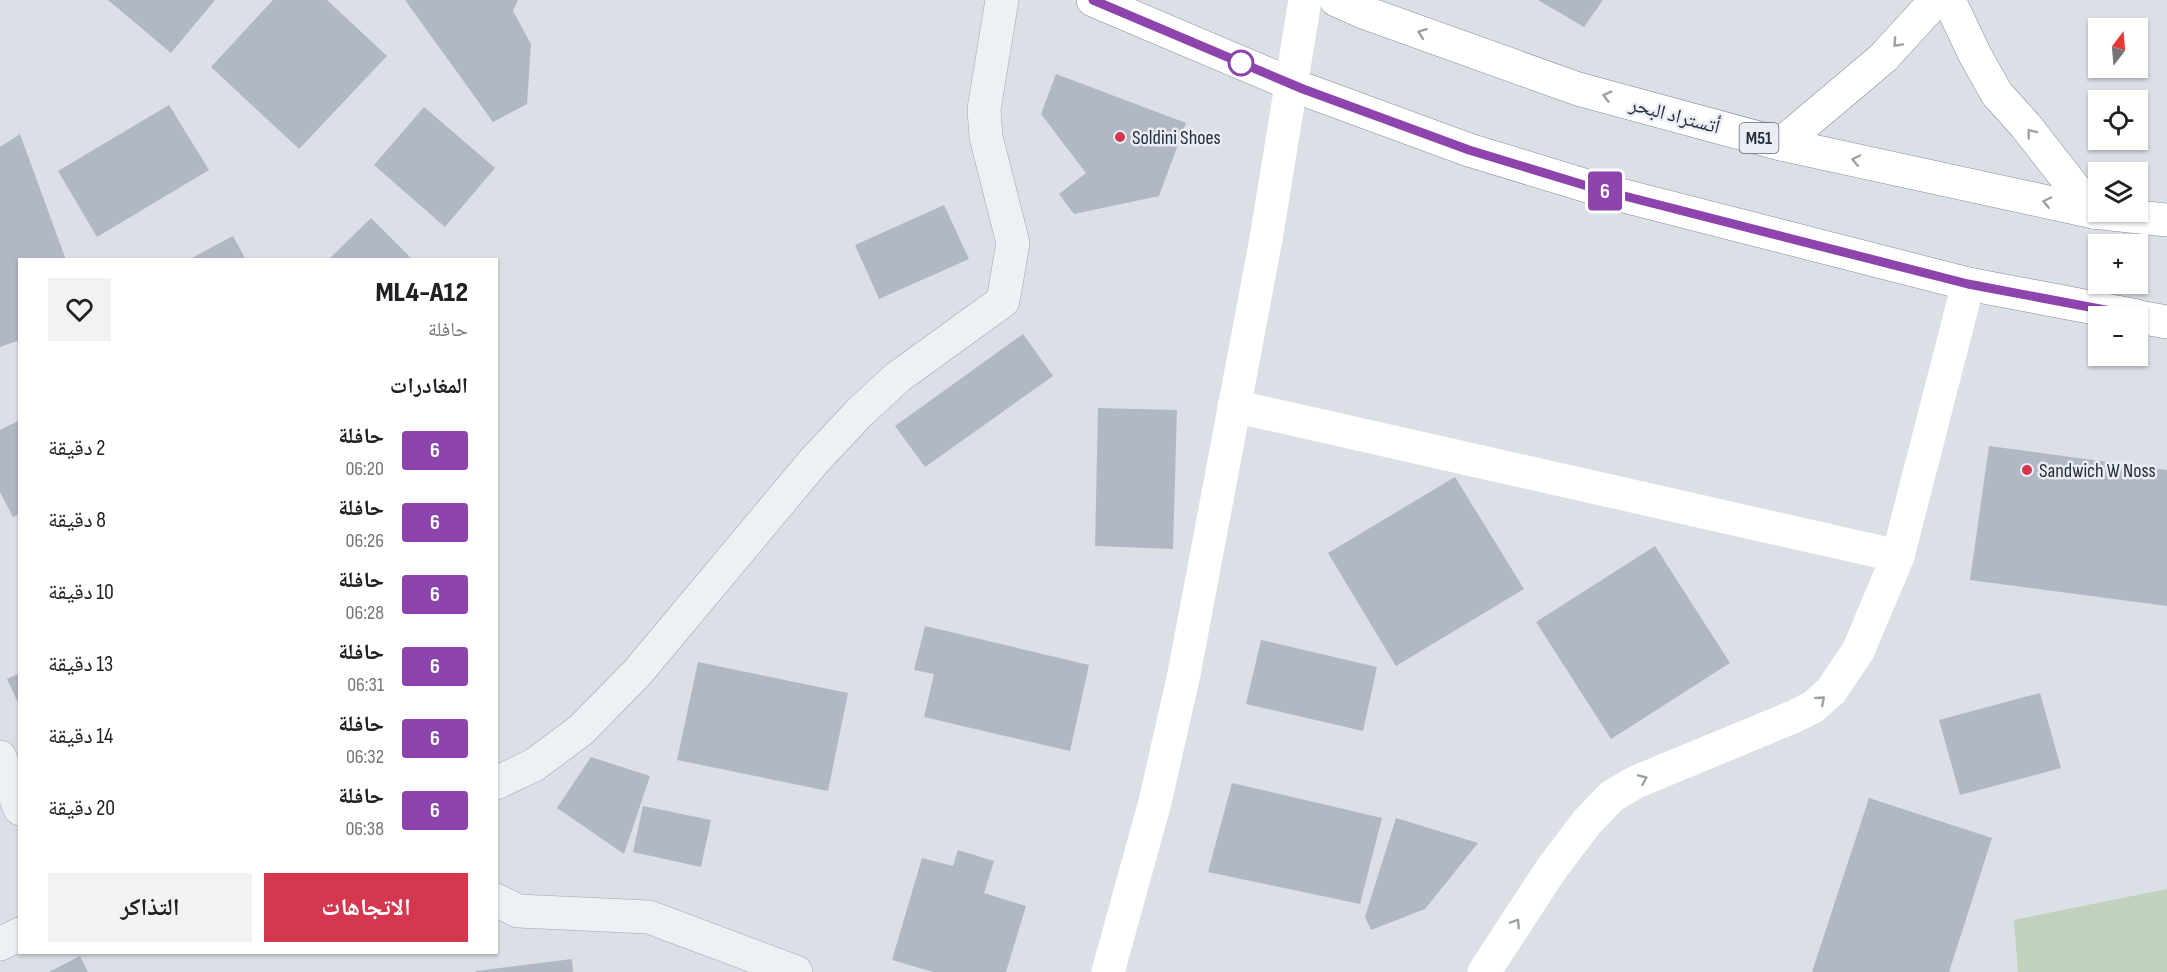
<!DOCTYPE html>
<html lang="ar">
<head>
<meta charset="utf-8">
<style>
	:root { --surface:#fff; --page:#f2f2f2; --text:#202124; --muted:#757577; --accent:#d4374e }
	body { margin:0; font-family:"Sofia Sans Condensed","Noto Naskh Arabic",sans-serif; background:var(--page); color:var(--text); direction:rtl; height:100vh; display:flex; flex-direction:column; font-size:22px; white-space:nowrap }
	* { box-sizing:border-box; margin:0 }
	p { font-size:20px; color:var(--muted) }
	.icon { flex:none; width:33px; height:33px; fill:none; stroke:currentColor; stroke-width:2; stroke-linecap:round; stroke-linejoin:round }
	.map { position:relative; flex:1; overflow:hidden; direction:ltr }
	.sheet { position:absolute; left:18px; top:258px; width:480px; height:696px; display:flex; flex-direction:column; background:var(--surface); border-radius:0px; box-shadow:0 2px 4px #0004; direction:rtl }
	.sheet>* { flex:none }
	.badge { padding:0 12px; border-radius:4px; font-size:21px; line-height:39px }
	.needle { width:39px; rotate:16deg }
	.buttons { position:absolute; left:2088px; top:18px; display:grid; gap:12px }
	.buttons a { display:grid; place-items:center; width:60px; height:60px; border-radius:0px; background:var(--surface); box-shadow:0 2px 4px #0004; font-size:30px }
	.map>.badge { position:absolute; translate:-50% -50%; box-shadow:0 0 0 3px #fff }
	h2 { padding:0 30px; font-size:22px; line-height:54px }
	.round { display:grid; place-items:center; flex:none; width:63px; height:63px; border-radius:0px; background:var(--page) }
	.headline { display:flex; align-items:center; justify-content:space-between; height:102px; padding:0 30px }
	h1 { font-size:28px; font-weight:800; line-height:45px }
	.primary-button { display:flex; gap:12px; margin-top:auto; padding:12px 30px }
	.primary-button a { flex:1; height:69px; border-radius:0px; background:var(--accent); color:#fff; font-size:24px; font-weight:800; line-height:69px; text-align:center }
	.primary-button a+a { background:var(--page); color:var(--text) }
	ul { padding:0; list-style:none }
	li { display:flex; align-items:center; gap:18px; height:72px; padding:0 30px }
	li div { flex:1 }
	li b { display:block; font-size:22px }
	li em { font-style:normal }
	li .badge { min-width:66px; font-weight:700; text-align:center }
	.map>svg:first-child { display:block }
	.green { fill:#c1d1bb }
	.building { fill:#b2b8c3 }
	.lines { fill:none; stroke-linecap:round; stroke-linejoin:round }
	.minor-casing { stroke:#a0a6b0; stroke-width:34 }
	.tertiary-casing { stroke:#a0a6b0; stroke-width:34 }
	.motorway-casing { stroke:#828c9d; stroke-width:34 }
	.minor { stroke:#edf0f4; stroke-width:33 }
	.tertiary { stroke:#edf0f4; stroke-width:33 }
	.secondary { stroke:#fff; stroke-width:33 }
	.motorway { stroke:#fff; stroke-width:33 }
	.secondary-bridge { stroke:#fff; stroke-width:33 }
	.oneway { stroke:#9ca0a8 }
	.line-casing { stroke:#fff; stroke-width:14 }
	.line { stroke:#8e44ad; stroke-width:9 }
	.stop-dot { fill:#fff; stroke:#8e44ad; stroke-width:3 }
	.poi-dot { fill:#d4374e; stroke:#eaeef4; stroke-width:2 }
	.labels { text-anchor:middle; stroke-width:5; stroke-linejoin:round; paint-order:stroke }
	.shield { fill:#eaeef4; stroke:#5f6774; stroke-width:1.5 }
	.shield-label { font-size:18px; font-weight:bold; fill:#242d3d }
	.street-label { font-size:20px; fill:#242d3d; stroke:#eaeef4 }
	.poi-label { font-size:20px; fill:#242d3d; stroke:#eaeef4; text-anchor:start }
</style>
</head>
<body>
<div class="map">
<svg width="2167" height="972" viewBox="0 0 2167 972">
	<rect width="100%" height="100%" fill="#dbdfe6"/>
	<path class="green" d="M2167 889V972H2018L2014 920Z"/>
	<g class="building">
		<path d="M108 0H215L171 53Z"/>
		<path d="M273 0H327L387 56 299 149 211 67Z"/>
		<path d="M405 0H518L513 11 531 44 527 104 493 122Z"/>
		<path d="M1538 0H1603L1584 27Z"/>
		<path d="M1056 74 1186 123 1159 196 1074 214 1059 194 1086 173 1041 114Z"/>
		<path d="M169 105 209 170 97 237 58 171Z"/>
		<path d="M424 107 495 168 445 227 374 165Z"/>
		<path d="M20 134 66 260H20V340L0 347V147Z"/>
		<path d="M944 205 969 259 879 299 855 245Z"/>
		<path d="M371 218 413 260H328Z"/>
		<path d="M233 236 246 260H188Z"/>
		<path d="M1023 334 1053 376 925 467 895 426Z"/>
		<path d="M1098 408 1177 410 1173 549 1095 546Z"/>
		<path d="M20 420V514L13 517 0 492V430Z"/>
		<path d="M1989 446 2167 470V606L1970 580Z"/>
		<path d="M1455 477 1524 589 1396 666 1328 553Z"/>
		<path d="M1655 546 1730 663 1611 739 1536 622Z"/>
		<path d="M925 626 1089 665 1070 751 924 717 934 674 914 670Z"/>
		<path d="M1261 640 1377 667 1363 731 1246 704Z"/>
		<path d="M698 662 848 693 828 791 677 760Z"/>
		<path d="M20 673V707L7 679Z"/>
		<path d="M2040 693 2061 768 1960 795 1939 720Z"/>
		<path d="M591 757 650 776 624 854 557 808Z"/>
		<path d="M1232 783 1382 818 1360 904 1208 872Z"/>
		<path d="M1869 798 1992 838 1949 972H1812Z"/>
		<path d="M643 806 711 820 701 867 633 852Z"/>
		<path d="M1396 818 1478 843 1425 909 1371 930 1365 917Z"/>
		<path d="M958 850 994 861 984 893 1026 906 1006 972H933L892 960 922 858 953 866Z"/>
		<path d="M80 956 88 972H49Z"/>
		<path d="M572 959 573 972H476V971Z"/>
	</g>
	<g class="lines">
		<defs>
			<path id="minor" d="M0 757 20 809"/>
			<g id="tertiary">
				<path d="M496 783 534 765 581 730 637 673 814 461 860 412 898 377 1003 301 1013 243 986 137 984 109 1002 0"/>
				<path d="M496 900 518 911 649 917 796 972"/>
				<path d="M0 944 20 934"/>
			</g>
			<g id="motorway">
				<path d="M1093 0 1303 89 1469 150 1597 189 1968 284 2137 316"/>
				<path d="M1336 0 1363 12 1578 89 1781 144 2093 212 2167 220"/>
				<path d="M1949 0 1975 55 1997 94 2025 125 2093 212"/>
				<path d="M1781 144 1883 58 1936 0"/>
				<path d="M2138 317 2167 322"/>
			</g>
		</defs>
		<use href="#minor" class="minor-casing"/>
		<use href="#tertiary" class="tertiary-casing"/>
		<use href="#motorway" class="motorway-casing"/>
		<use href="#minor" class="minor"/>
		<use href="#tertiary" class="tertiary"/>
		<g class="secondary">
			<path d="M1234 406 1898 556"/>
			<path d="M1108 972 1155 802 1184 674 1266 239"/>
			<path d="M1484 972 1552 868 1587 822 1612 796 1636 782 1793 717 1813 707 1831 691 1858 651 1898 556 1968 284"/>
		</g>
		<use href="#motorway" class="motorway"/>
		<path class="secondary-bridge" d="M1266 239 1305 0"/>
	</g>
	<defs><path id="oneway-chevron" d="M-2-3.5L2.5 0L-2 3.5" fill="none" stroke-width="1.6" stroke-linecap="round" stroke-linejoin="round" transform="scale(1.5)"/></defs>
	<g class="oneway">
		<use href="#oneway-chevron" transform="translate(1422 33) rotate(-160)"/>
		<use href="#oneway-chevron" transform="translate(1897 43) rotate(133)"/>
		<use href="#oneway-chevron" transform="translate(1607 96) rotate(-165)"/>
		<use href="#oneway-chevron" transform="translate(2031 133) rotate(-128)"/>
		<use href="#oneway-chevron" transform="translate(1856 160) rotate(-168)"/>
		<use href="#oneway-chevron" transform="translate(2047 202) rotate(-168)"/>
		<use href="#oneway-chevron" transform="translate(1821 700) rotate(-41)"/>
		<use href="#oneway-chevron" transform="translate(1643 779) rotate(-23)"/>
		<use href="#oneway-chevron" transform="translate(1516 923) rotate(-57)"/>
	</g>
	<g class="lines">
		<defs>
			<path id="line" d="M1093 0 1303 89 1469 150 1597 189 1968 284 2137 316"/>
		</defs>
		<use href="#line" class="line-casing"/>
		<use href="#line" class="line"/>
	</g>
	<circle class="stop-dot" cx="1241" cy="63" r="12"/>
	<g class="poi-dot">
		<circle cx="1120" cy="137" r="6"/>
		<circle cx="2027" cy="470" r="6"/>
	</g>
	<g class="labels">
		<rect class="shield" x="1739.5" y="123" width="39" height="30" rx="4.5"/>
		<g class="shield-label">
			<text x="1759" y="144">M51</text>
		</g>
		<g class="street-label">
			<text transform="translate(1675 115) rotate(15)" y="7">أتستراد البحر</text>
		</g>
		<g class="poi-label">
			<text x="1132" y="144">Soldini Shoes</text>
			<text x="2039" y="477">Sandwich W Noss</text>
		</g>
	</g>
</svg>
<div class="buttons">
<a><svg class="needle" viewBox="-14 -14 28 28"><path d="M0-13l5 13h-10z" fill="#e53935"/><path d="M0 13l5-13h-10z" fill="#757577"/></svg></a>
<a><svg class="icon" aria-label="locate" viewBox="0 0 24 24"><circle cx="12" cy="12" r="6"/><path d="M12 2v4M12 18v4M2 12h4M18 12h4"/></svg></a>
<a><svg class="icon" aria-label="layers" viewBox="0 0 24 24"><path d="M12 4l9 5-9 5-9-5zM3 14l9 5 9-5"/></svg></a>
<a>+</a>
<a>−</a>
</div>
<b class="badge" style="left:1605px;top:191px;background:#8e44ad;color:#fff">6</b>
<section class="sheet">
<div class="headline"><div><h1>ML4-A12</h1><p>حافلة</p></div><a class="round"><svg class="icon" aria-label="heart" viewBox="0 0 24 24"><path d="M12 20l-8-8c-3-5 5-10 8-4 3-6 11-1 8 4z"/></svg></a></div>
<h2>المغادرات</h2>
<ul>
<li><span class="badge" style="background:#8e44ad;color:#fff">6</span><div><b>حافلة</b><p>06:20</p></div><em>2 دقيقة</em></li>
<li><span class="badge" style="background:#8e44ad;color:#fff">6</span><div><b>حافلة</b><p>06:26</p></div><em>8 دقيقة</em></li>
<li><span class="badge" style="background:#8e44ad;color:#fff">6</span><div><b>حافلة</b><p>06:28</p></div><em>10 دقيقة</em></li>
<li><span class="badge" style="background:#8e44ad;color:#fff">6</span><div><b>حافلة</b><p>06:31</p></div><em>13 دقيقة</em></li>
<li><span class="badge" style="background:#8e44ad;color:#fff">6</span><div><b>حافلة</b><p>06:32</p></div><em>14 دقيقة</em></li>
<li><span class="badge" style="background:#8e44ad;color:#fff">6</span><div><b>حافلة</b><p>06:38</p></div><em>20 دقيقة</em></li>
</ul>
<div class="primary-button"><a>الاتجاهات</a><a>التذاكر</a></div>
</section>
</div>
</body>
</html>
